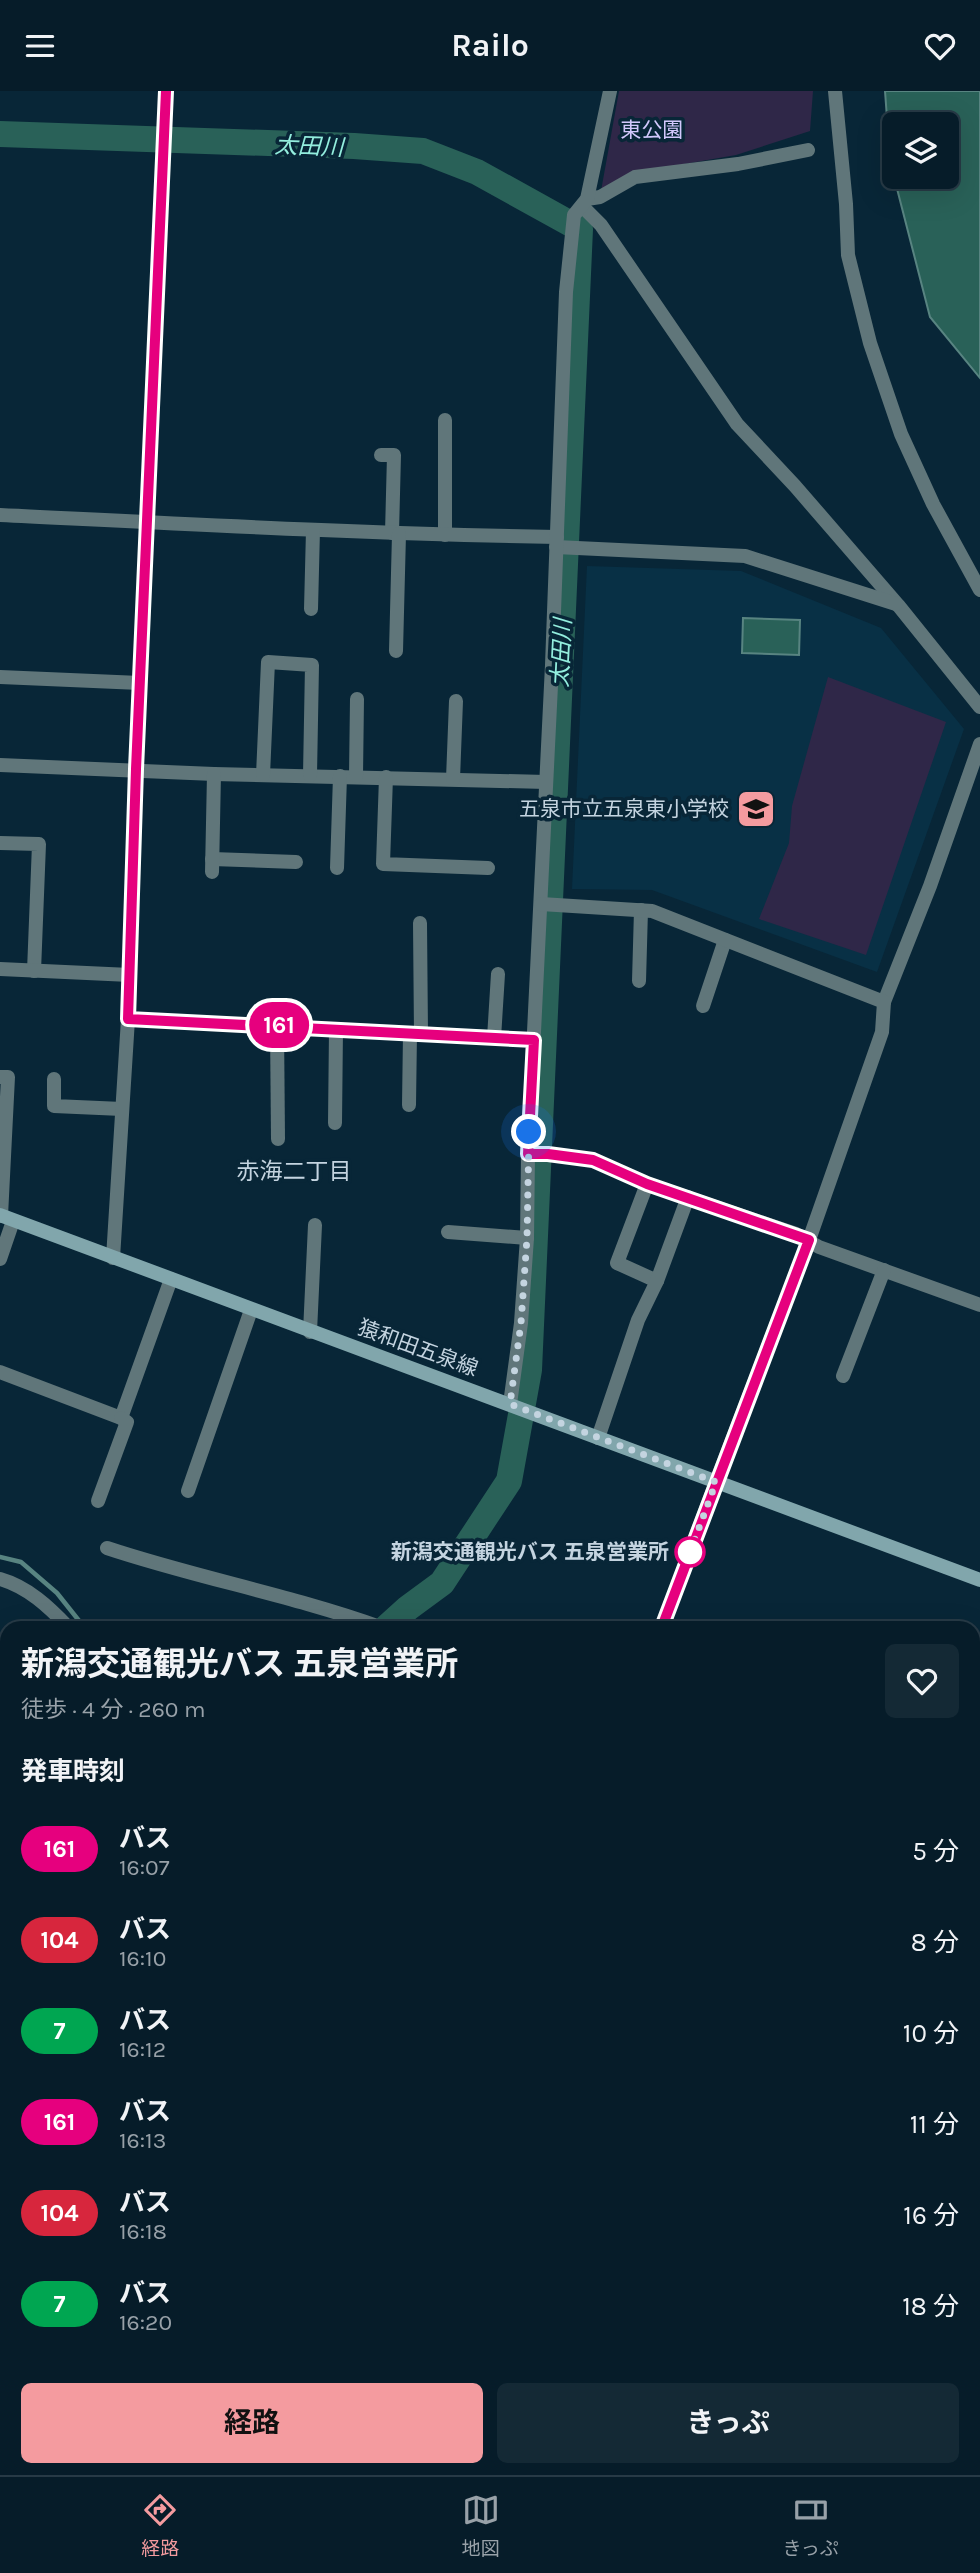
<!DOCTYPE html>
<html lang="ja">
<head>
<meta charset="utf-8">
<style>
	:root { --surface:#061c29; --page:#142935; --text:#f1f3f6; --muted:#98a1a8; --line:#273a46; --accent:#f49b9f }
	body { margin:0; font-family:Karla,"Noto Sans JP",sans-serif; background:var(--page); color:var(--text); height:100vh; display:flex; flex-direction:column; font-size:26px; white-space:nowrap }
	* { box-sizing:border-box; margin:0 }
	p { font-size:23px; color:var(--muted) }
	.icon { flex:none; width:38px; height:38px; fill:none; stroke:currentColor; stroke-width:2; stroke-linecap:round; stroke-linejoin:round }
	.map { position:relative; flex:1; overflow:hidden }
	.details { position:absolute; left:0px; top:1530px; width:980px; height:856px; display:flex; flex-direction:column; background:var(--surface); border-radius:21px 21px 0 0; box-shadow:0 7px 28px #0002,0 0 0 2px var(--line) }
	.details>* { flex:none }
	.badge { padding:0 14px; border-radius:23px; font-size:24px; line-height:46px }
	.fabs { position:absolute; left:882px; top:21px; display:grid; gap:14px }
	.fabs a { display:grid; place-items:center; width:77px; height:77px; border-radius:10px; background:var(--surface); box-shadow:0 7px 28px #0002,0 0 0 2px var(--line); font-size:35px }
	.you { position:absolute; width:35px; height:35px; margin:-18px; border:5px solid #fff; border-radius:50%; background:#1a73e8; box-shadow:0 0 0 10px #1a73e833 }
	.map>.badge { position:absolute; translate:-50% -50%; box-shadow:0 0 0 4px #fff }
	h2 { padding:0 21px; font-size:26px; line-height:63px }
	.round { display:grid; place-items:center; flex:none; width:74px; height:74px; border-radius:10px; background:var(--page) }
	.head { display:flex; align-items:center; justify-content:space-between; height:119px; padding:0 21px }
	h1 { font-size:33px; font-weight:700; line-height:52px }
	.button { display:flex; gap:14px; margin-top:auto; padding:14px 21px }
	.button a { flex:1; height:80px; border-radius:10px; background:var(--accent); color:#111; font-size:28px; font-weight:700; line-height:80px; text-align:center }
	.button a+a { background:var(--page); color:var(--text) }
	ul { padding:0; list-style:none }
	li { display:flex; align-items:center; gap:21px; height:91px; padding:0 21px }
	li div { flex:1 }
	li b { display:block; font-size:26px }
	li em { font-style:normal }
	li .badge { min-width:77px; font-weight:700; text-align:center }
	header { display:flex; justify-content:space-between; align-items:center; height:91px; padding:0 21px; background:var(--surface); font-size:32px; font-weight:700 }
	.tab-bar { display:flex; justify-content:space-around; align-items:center; height:98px; border-top:2px solid var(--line); background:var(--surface); font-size:19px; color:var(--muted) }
	.tab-bar a { display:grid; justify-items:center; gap:4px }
	.tab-bar .active { color:var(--accent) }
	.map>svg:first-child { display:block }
	.built { fill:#083045 }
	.green { fill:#2f2748 }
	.water { fill:#296158; stroke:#588481; stroke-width:2 }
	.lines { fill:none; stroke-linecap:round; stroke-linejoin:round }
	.stream { stroke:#588481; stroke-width:4.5 }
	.river { stroke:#296158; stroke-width:26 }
	.minor { stroke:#60767a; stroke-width:14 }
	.tertiary { stroke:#60767a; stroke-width:14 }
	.secondary { stroke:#81a6ac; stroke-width:14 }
	.rail { stroke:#acbeca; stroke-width:4.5 }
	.line-casing { stroke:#fff; stroke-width:16 }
	.line { stroke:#e6007e; stroke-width:10 }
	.walk { stroke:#c4d4e0; stroke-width:7; stroke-dasharray:0 12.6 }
	.stop-dot { fill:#fff; stroke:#e6007e; stroke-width:3.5 }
	.labels { text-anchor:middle; stroke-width:7; stroke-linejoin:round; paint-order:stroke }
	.park-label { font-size:21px; fill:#d2c8fc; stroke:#082637 }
	.poi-label { font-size:21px; fill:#c4d4e0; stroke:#082637; text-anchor:end }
	.street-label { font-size:21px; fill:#c4d4e0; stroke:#082637 }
	.stop-label { font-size:21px; font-weight:bold; fill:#c4d4e0; stroke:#082637; text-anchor:end }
	.water-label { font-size:23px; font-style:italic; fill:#93eede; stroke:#082637 }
	.neighbourhood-label { font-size:23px; fill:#c4d4e0; stroke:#082637 }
</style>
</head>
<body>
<header><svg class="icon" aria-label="menu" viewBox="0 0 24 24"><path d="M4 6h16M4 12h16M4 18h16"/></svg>Railo<svg class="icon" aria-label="heart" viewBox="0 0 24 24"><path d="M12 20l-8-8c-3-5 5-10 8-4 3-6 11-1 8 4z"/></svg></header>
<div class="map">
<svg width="980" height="2384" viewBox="0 0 980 2384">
	<rect width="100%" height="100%" fill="#082637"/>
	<path class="built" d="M587 475 741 480 881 537 964 638 877 881 652 799 572 798Z"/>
	<g class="green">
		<path d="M619 0H813L810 40 736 64 633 82 601 100Z"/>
		<path d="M828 586 946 631 866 864 759 828 789 752 792 715Z"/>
	</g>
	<g class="water">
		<path d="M885 0H980V287L930 226 894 86H947V33H894V85L890 68Z"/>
		<path d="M743 527 800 529 799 564 742 562Z"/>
	</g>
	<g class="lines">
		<path class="stream" d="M0 1466 21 1471 57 1502 84 1536"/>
		<g class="river">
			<path d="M0 43 354 55 423 60 477 81 580 138 529 1279 509 1390 442 1492 408 1517 387 1536"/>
			<path d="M484 2378 489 2384"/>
		</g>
		<g class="minor">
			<path d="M835 0 846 113 848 164 870 252 901 343 933 413 980 499"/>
			<path d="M587 108 600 106 635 86 738 73 808 59"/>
			<path d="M582 115 601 134 737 333 795 395 898 514 980 616"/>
			<path d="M445 329V444"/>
			<path d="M381 364H394L392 442"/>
			<path d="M0 424C186 433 371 443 557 446"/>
			<path d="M556 456 745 465 896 513"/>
			<path d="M311 518 313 439"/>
			<path d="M396 560 399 443"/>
			<path d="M0 586 140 592"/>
			<path d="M0 674 214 683 546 691"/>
			<path d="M263 684 268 571 312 574 310 684"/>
			<path d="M356 685 357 608"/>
			<path d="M386 686 383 773 488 777"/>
			<path d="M453 688 456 610"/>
			<path d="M0 752 39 753 34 880"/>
			<path d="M212 768 296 771"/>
			<path d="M337 777 340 685"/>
			<path d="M212 781 214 683"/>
			<path d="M420 832 421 943"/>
			<path d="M0 878 130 884"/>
			<path d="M639 890 641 819"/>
			<path d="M884 911 930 795 980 653"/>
			<path d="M703 915 725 849"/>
			<path d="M128 928 534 949"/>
			<path d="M277 934 278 1048"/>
			<path d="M494 947 498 883"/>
			<path d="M0 986H8L1 1125"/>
			<path d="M54 988V1015L122 1018"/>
			<path d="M409 1014 410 942"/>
			<path d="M335 1032 336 938"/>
			<path d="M528 1063H548L593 1069 647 1093 796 1143 819 1156 980 1214"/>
			<path d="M647 1093 617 1172 657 1190"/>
			<path d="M448 1141 527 1147"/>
			<path d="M113 1167 128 928 136 678 166 0"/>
			<path d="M0 1168 13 1130"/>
			<path d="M310 1241 315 1134"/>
			<path d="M0 1281 121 1327 171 1188"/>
			<path d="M843 1285 884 1179"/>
			<path d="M510 1313 521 1232 527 1147 528 1063 552 574 566 201 574 124 587 108 610 0"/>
			<path d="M598 1347 638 1229 657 1190 688 1106"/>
			<path d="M188 1400 251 1219"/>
			<path d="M98 1410 127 1331 121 1327"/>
			<path d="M107 1457C197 1487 291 1504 380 1536"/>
			<path d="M0 1488C28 1496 49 1516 68 1536"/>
			<path d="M662 1536 716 1391"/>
			<path d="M973 1773 980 1776"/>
			<path d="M973 1923 980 1904"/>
			<path d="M0 2030H7"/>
			<path d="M429 2378 432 2384"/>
			<path d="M961 2378 962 2384"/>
		</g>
		<path class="tertiary" d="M541 813 652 820 884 911 882 941 809 1149 716 1391"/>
		<path class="secondary" d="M0 1124 980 1489"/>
		<g class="rail">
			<path d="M0 2012 7 2013"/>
			<path d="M973 2106H980"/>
		</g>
	</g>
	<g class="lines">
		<defs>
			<path id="line" d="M166 0 136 678 128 928 534 949 528 1063H548L593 1069 647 1093 809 1149 662 1536"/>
		</defs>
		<use href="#line" class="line-casing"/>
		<use href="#line" class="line"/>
		<path class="walk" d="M529 1041 527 1147 521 1232 510 1313 716 1391 689 1464 690 1461"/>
	</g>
	<defs>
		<symbol id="school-square" viewBox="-11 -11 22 22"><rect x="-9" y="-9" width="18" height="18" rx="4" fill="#f49b9f" stroke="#082637"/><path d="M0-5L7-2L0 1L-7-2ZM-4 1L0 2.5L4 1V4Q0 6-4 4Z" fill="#111"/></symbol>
	</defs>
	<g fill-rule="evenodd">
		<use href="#school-square" x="734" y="696" width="44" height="44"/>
	</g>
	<circle class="stop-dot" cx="690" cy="1461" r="14"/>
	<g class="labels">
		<g class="park-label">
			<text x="652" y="46">東公園</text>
		</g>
		<g class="poi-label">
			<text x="729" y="725">五泉市立五泉東小学校</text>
		</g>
		<g class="street-label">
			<text transform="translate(418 1257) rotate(20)" y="7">猿和田五泉線</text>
		</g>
		<g class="stop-label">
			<text x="669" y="1468">新潟交通観光バス 五泉営業所</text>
		</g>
		<g class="water-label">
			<text transform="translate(309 55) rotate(2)" y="8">太田川</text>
			<text transform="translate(561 562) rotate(-87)" y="8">太田川</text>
		</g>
		<g class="neighbourhood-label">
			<text x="294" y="1088">赤海二丁目</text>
		</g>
	</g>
</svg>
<div class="fabs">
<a><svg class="icon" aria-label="layers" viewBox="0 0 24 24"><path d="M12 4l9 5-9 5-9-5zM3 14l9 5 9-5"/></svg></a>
</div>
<div class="you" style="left:529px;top:1041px"></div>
<b class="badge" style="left:279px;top:934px;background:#e6007e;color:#fff">161</b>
<section class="details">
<div class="head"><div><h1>新潟交通観光バス 五泉営業所</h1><p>徒歩 · 4 分 · 260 m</p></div><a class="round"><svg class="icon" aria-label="heart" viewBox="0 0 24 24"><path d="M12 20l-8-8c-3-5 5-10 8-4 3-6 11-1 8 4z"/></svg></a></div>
<h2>発車時刻</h2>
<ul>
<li><span class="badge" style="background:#e6007e;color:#fff">161</span><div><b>バス</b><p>16:07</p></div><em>5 分</em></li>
<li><span class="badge" style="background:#d7263d;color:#fff">104</span><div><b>バス</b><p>16:10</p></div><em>8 分</em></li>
<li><span class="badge" style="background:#00a651;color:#fff">7</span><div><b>バス</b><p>16:12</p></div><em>10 分</em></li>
<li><span class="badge" style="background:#e6007e;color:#fff">161</span><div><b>バス</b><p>16:13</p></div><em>11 分</em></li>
<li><span class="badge" style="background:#d7263d;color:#fff">104</span><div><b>バス</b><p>16:18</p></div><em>16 分</em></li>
<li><span class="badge" style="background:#00a651;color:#fff">7</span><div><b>バス</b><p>16:20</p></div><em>18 分</em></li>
</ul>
<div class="button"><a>経路</a><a>きっぷ</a></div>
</section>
</div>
<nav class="tab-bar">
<a class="active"><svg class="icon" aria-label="directions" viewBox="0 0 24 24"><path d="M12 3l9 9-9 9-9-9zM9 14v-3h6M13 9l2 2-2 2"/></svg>経路</a>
<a><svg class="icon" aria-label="map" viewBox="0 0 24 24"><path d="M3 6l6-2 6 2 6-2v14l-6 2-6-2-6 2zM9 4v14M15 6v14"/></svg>地図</a>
<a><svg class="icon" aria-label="tickets" viewBox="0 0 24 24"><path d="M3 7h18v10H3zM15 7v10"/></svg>きっぷ</a>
</nav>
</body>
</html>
